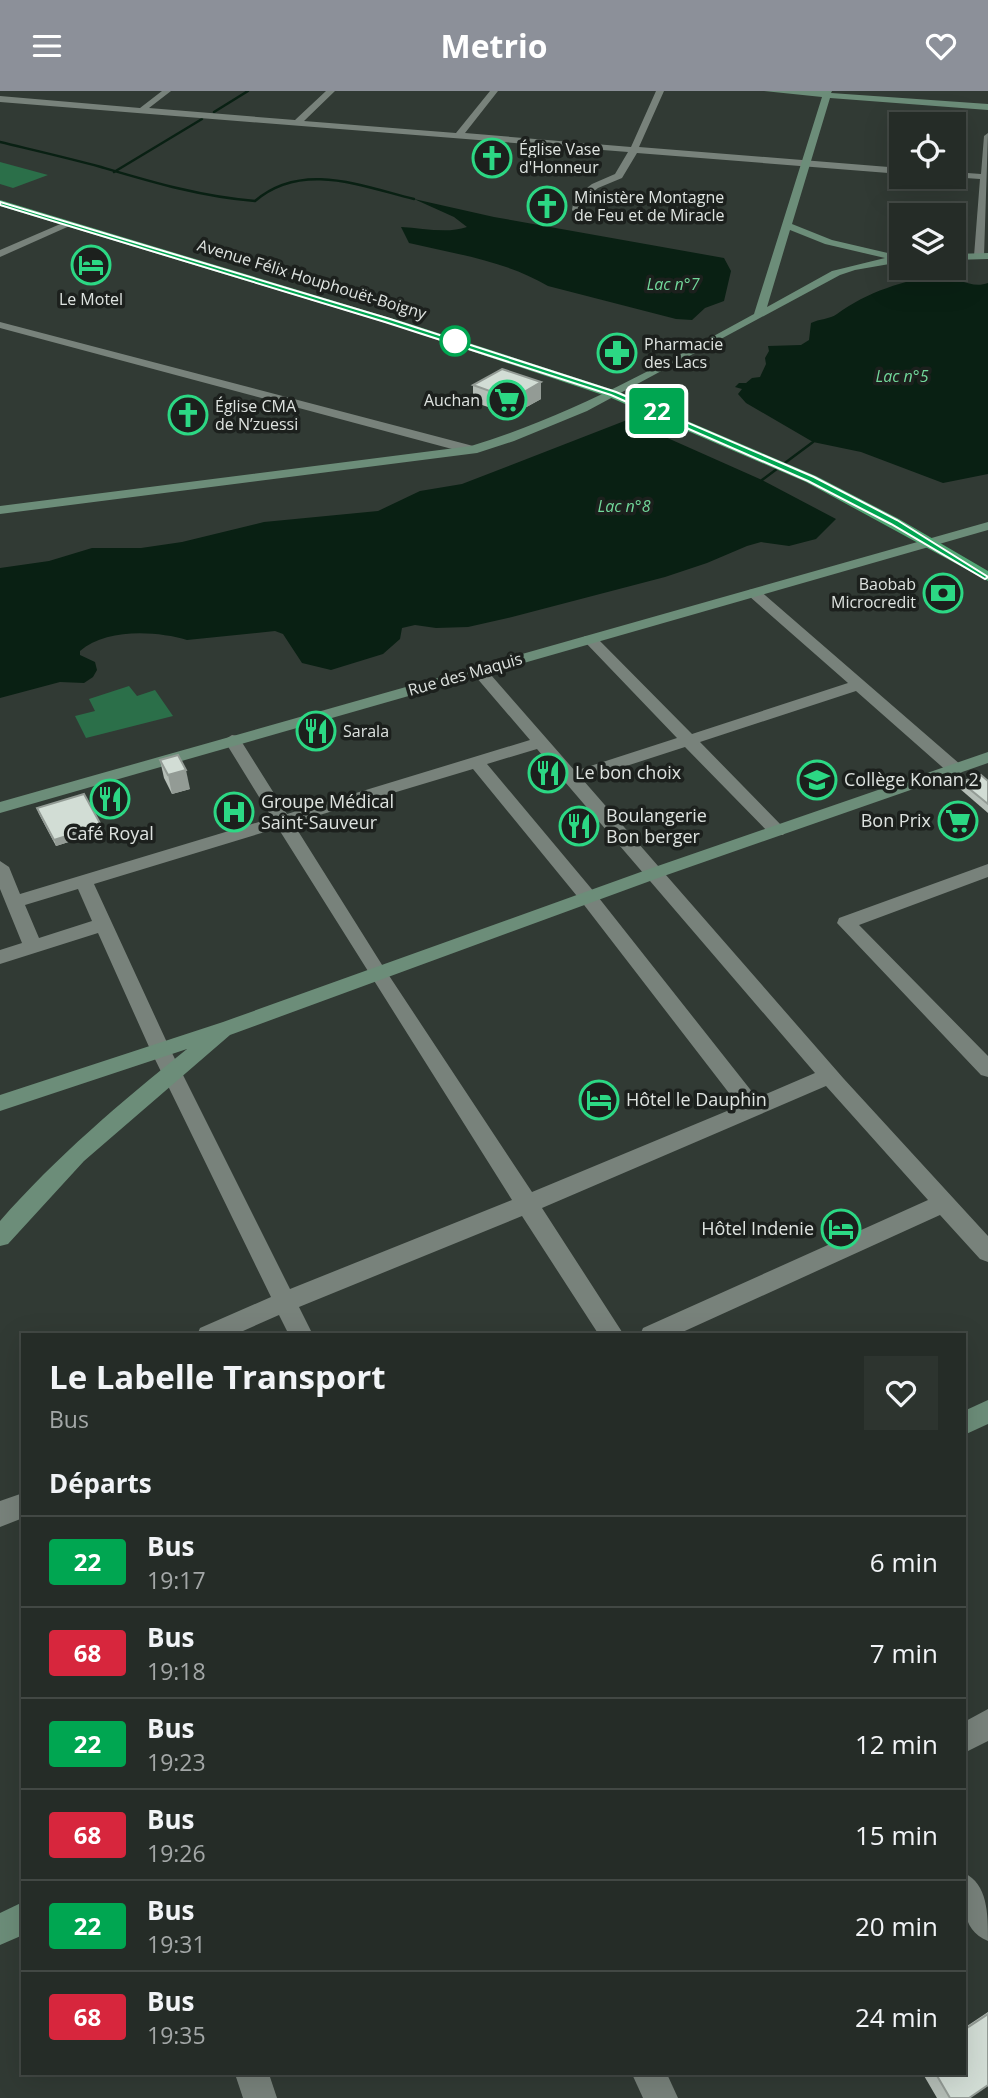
<!DOCTYPE html>
<html lang="fr">
<head>
<meta charset="utf-8">
<style>
	:root { --surface:#252c27; --page:#2d342f; --text:#f1f3f6; --muted:#a3a7a7; --line:#424844; --accent:#8c9099 }
	body { margin:0; font-family:"Open Sans",sans-serif; background:var(--page); color:var(--text); height:100vh; display:flex; flex-direction:column; font-size:26px; white-space:nowrap }
	* { box-sizing:border-box; margin:0 }
	p { font-size:23px; color:var(--muted) }
	.icon { flex:none; width:38px; height:38px; fill:none; stroke:currentColor; stroke-width:2; stroke-linecap:round; stroke-linejoin:round }
	.map { position:relative; flex:1; overflow:hidden }
	.side { position:absolute; left:21px; top:1242px; width:945px; height:742px; display:flex; flex-direction:column; background:var(--surface); border-radius:0px; box-shadow:0 7px 28px #0002,0 0 0 2px var(--line) }
	.side>* { flex:none }
	.badge { padding:0 14px; border-radius:5px; font-size:24px; line-height:46px }
	.tools { position:absolute; left:889px; top:21px; display:grid; gap:14px }
	.tools a { display:grid; place-items:center; width:77px; height:77px; border-radius:0px; background:var(--surface); box-shadow:0 7px 28px #0002,0 0 0 2px var(--line); font-size:35px }
	.map>.badge { position:absolute; translate:-50% -50%; box-shadow:0 0 0 4px #fff }
	h2 { padding:0 28px; font-size:26px; line-height:63px }
	.round { display:grid; place-items:center; flex:none; width:74px; height:74px; border-radius:0px; background:var(--page) }
	.headline { display:flex; align-items:center; justify-content:space-between; height:119px; padding:0 28px }
	h1 { font-size:33px; font-weight:700; line-height:52px }
	ul { padding:0; list-style:none }
	li { display:flex; align-items:center; gap:21px; height:91px; padding:0 28px; border-top:2px solid var(--line) }
	li div { flex:1 }
	li b { display:block; font-size:26px }
	li em { font-style:normal }
	li .badge { min-width:77px; font-weight:700; text-align:center }
	header { display:flex; justify-content:space-between; align-items:center; height:91px; padding:0 28px; background:var(--accent); color:#fff; font-size:32px; font-weight:700 }
	.map>svg:first-child { display:block }
	.green { fill:#2b6f49 }
	.water { fill:#092013 }
	.lines { fill:none; stroke-linecap:round; stroke-linejoin:round }
	.stream { stroke:#092013; stroke-width:2.5 }
	.street { fill:#78827b; fill-rule:evenodd }
	.secondary { fill:#6c8d79; fill-rule:evenodd }
	.highway { fill:#51a674; fill-rule:evenodd }
	.wall { fill:#b5beb7 }
	.shaded-wall { fill:#939b95 }
	.building { fill:#d2ddd5; stroke:#939b95; stroke-width:2 }
	.line { fill:#00a651; stroke:#fff; stroke-width:2 }
	.stop-dot { fill:#fff; stroke:#00a651; stroke-width:3.5 }
	.labels { text-anchor:middle; stroke-width:7; stroke-linejoin:round; paint-order:stroke }
	.far-poi-label { font-size:16px; fill:#dee3e0; stroke:#1c201d; text-anchor:start }
	.far-street-label { font-size:16px; fill:#dee3e0; stroke:#1c201d }
	.far-water-label { font-size:16px; font-style:italic; fill:#72d89b; stroke:#1c201d }
	.poi-label { font-size:18px; fill:#dee3e0; stroke:#1c201d; text-anchor:start }
</style>
</head>
<body>
<header><svg class="icon" aria-label="menu" viewBox="0 0 24 24"><path d="M4 6h16M4 12h16M4 18h16"/></svg>Metrio<svg class="icon" aria-label="heart" viewBox="0 0 24 24"><path d="M12 20l-8-8c-3-5 5-10 8-4 3-6 11-1 8 4z"/></svg></header>
<div class="map">
<svg width="988" height="2007" viewBox="0 0 988 2007">
	<rect width="100%" height="100%" fill="#313a34"/>
	<g class="green">
		<path d="M0 71 48 84 13 97 0 93Z"/>
		<path d="M129 595 137 605 155 599 173 625 86 647 75 625 95 620 89 608Z"/>
	</g>
	<g class="water">
		<path d="M414 108 494 126 724 167 731 180 724 210 705 217 692 229 676 228 548 195C506 170 456 163 409 152L401 136C423 137 447 143 467 136L454 126Z"/>
		<path d="M942 184C958 187 972 198 988 192V383L943 392 861 361 813 351 746 312 738 303 742 298 735 296 739 292H746L752 287 760 286 766 273 765 267 769 260 768 255 801 254 809 249 811 232C819 228 830 228 837 223 867 201 904 189 942 184Z"/>
		<path d="M627 329 762 389 836 428 816 448 789 455 761 451 747 455 707 472 665 486 512 526 468 536 436 537 415 534 402 537 400 548 383 563 331 579 302 572 283 543 275 540 187 549C157 540 106 537 80 560V564L95 571 97 579 93 586 84 592 60 591 0 607V477L49 470 92 457H141L182 451 264 431 378 420 420 400 462 393Z"/>
	</g>
	<g class="lines">
		<g class="stream">
			<path d="M214 21 248 0"/>
			<path d="M0 51C33 59 68 67 101 76 152 91 202 106 255 110 302 70 361 95 414 108"/>
			<path d="M114 81 202 28"/>
			<path d="M762 389 813 351"/>
		</g>
		<g class="street">
			<path d="M162 0H171L149 17 295 29 326 0H335L304 30 456 42 490 0H498L465 42 631 56 656 0H664L639 56 901 77V83L637 62 622 87 598 97 584 108 582 119 587 127 582 130 572 119 574 107 592 93 615 83 628 61 0 11V5L140 17Z"/>
			<path d="M988 42 984 165 979 168 974 165 980 88 951 86H954V81L981 83 984 45Z"/>
			<path d="M65 131 74 133 0 166V159Z"/>
			<path d="M0 231 477 356 478 359 477 362H467L0 237Z"/>
			<path d="M754 498 759 499 961 674 963 678 961 682H949L856 600 700 651 783 736 786 740 783 744H771L685 656 583 689 844 988 988 1145V1171L980 1168 940 1124 676 1244H640L643 1237 928 1109 826 995 542 1117 624 1244H599L522 1125 299 1216 313 1244H289L279 1224 234 1244H197L200 1237 271 1206 150 958 98 842 0 873V859L22 852 0 798V770L9 776 20 803 272 727 224 649 232 644 238 645 287 723 530 649 470 579 478 574 484 576 575 680 677 647 585 551 582 548 585 545H595L692 643 848 592 749 505 747 502 749 499ZM537 658 565 691 815 982 757 1007 595 802 487 673ZM473 678 581 810 739 1015 532 1101 384 877 293 732ZM278 737 512 1109 290 1198 170 958 94 793ZM78 798 92 830 39 847 25 814Z"/>
			<path d="M988 773V786L859 834 988 965V986L981 984 837 832 839 827Z"/>
			<path d="M23 1402V1427L0 1436V1410Z"/>
			<path d="M988 1618V1650L964 1662V1631Z"/>
			<path d="M964 1782C988 1793 988 1823 988 1850 959 1838 964 1808 964 1782Z"/>
			<path d="M235 1983H269L277 2007H243Z"/>
			<path d="M632 1983H667L678 2007H643Z"/>
		</g>
		<g class="secondary">
			<path d="M764 0H832L831 2 988 13V19L830 7 792 133 832 149 892 163V166L901 165V171L855 179 840 184 587 320 514 350 477 362 0 423V415L471 355C571 325 662 273 754 223L822 6ZM790 139 825 153 885 167 832 180 767 216Z"/>
			<path d="M988 162V168L954 169V163Z"/>
			<path d="M988 431V439L0 722V711Z"/>
			<path d="M988 661V672L661 786 230 944 84 1070 8 1153 0 1155V1130C56 1066 121 1011 187 958L0 1020V1004L223 931 649 778Z"/>
			<path d="M988 1309V1333L964 1344V1320Z"/>
			<path d="M23 1811V1844L0 1854V1822Z"/>
		</g>
		<path class="highway" d="M0 109 407 232 617 300 816 385 899 428 988 480V490L806 391 609 306 399 236 0 115Z"/>
	</g>
	<g class="wall">
		<path d="M473 294 541 308 512 324 473 311Z"/>
		<path d="M160 669 190 698 172 703 164 687Z"/>
		<path d="M988 690V722L959 697 961 691Z"/>
		<path d="M37 717 103 740 56 755 39 723Z"/>
		<path d="M988 1921V1994L969 2007H937L923 1983H964V1937Z"/>
	</g>
	<g class="shaded-wall">
		<path d="M541 291V308L512 324V308Z"/>
		<path d="M186 679 190 698 172 703 168 684Z"/>
		<path d="M101 734 103 740 56 755 54 749Z"/>
	</g>
	<g class="building">
		<path d="M502 278 541 291 512 308 473 294Z"/>
		<path d="M178 664 186 679 168 684 160 669Z"/>
		<path d="M981 684 988 690V713L961 691Z"/>
		<path d="M84 703 101 734 54 749 37 717Z"/>
		<path d="M988 1923V1994L969 2007H950L936 1983H964V1939Z"/>
	</g>
	<path class="line" d="M0 111 390 228 616 301 814 386 897 429 988 486 985 488 891 433 808 390 611 304 385 231 0 114Z"/>
	<defs>
		<symbol id="church-ring" viewBox="-11 -11 22 22"><circle r="9.5" fill="#1c201d" stroke="#2cd884" stroke-width="1.5"/><path d="M-1.2-6h2.4v3.5h3.3v2.4h-3.3V6h-2.4V-.1h-3.3v-2.4h3.3Z" fill="#2cd884"/></symbol>
		<symbol id="hotel-ring" viewBox="-11 -11 22 22"><circle r="9.5" fill="#1c201d" stroke="#2cd884" stroke-width="1.5"/><path d="M-6-4.5h1.5V1H6V5H4.5V3h-9V5H-6ZM-4 0a1.8 1.8 0 1 1 3.6 0ZM.5 0V-2.5h3Q6-2.5 6 0Z" fill="#2cd884"/></symbol>
		<symbol id="pharmacy-ring" viewBox="-11 -11 22 22"><circle r="9.5" fill="#1c201d" stroke="#2cd884" stroke-width="1.5"/><path d="M-2-6h4v4h4v4h-4v4h-4v-4h-4v-4h4Z" fill="#2cd884"/></symbol>
		<symbol id="supermarket-ring" viewBox="-11 -11 22 22"><circle r="9.5" fill="#1c201d" stroke="#2cd884" stroke-width="1.5"/><path d="M-6-5.5h2.5l.6 2H6L4.5 2H-2.5L-4.4-4H-6ZM-1.5 3.2a1.3 1.3 0 1 0 .1 0ZM3 3.2a1.3 1.3 0 1 0 .1 0Z" fill="#2cd884"/></symbol>
		<symbol id="bank-ring" viewBox="-11 -11 22 22"><circle r="9.5" fill="#1c201d" stroke="#2cd884" stroke-width="1.5"/><path d="M-6-4H6V4H-6ZM0-2.3a2.3 2.3 0 1 0 0 4.6a2.3 2.3 0 1 0 0-4.6Z" fill="#2cd884"/></symbol>
		<symbol id="restaurant-ring" viewBox="-11 -11 22 22"><circle r="9.5" fill="#1c201d" stroke="#2cd884" stroke-width="1.5"/><path d="M-5-6h1v4h1v-4h1v4h1v-4h1v5L-1.5 .5V6h-2V.5L-5-1ZM5-6V6H3V1.5H1.5Q1.5-4 5-6Z" fill="#2cd884"/></symbol>
		<symbol id="school-ring" viewBox="-11 -11 22 22"><circle r="9.5" fill="#1c201d" stroke="#2cd884" stroke-width="1.5"/><path d="M0-5L7-2L0 1L-7-2ZM-4 1L0 2.5L4 1V4Q0 6-4 4Z" fill="#2cd884"/></symbol>
		<symbol id="hospital-ring" viewBox="-11 -11 22 22"><circle r="9.5" fill="#1c201d" stroke="#2cd884" stroke-width="1.5"/><path d="M-5-5h3v3.5h4V-5h3V5h-3V1.5h-4V5h-3Z" fill="#2cd884"/></symbol>
	</defs>
	<g fill-rule="evenodd">
		<use href="#church-ring" x="470" y="45" width="44" height="44"/>
		<use href="#church-ring" x="525" y="93" width="44" height="44"/>
		<use href="#hotel-ring" x="69" y="152" width="44" height="44"/>
		<use href="#pharmacy-ring" x="595" y="240" width="44" height="44"/>
		<use href="#supermarket-ring" x="485" y="287" width="44" height="44"/>
		<use href="#church-ring" x="166" y="302" width="44" height="44"/>
		<use href="#bank-ring" x="921" y="480" width="44" height="44"/>
		<use href="#restaurant-ring" x="294" y="618" width="44" height="44"/>
		<use href="#restaurant-ring" x="526" y="660" width="44" height="44"/>
		<use href="#school-ring" x="795" y="667" width="44" height="44"/>
		<use href="#restaurant-ring" x="88" y="686" width="44" height="44"/>
		<use href="#hospital-ring" x="212" y="699" width="44" height="44"/>
		<use href="#supermarket-ring" x="936" y="708" width="44" height="44"/>
		<use href="#restaurant-ring" x="557" y="713" width="44" height="44"/>
		<use href="#hotel-ring" x="577" y="987" width="44" height="44"/>
		<use href="#hotel-ring" x="819" y="1116" width="44" height="44"/>
	</g>
	<circle class="stop-dot" cx="455" cy="250" r="14"/>
	<g class="labels">
		<g class="far-poi-label">
			<text x="519" y="64">Église Vase<tspan x="519" dy="18">d'Honneur</tspan></text>
			<text x="574" y="112">Ministère Montagne<tspan x="574" dy="18">de Feu et de Miracle</tspan></text>
			<text x="91" y="214" text-anchor="middle">Le Motel</text>
			<text x="644" y="259">Pharmacie<tspan x="644" dy="18">des Lacs</tspan></text>
			<text x="480" y="315" text-anchor="end">Auchan</text>
			<text x="215" y="321">Église CMA<tspan x="215" dy="18">de N’zuessi</tspan></text>
			<text x="916" y="499" text-anchor="end">Baobab<tspan x="916" dy="18">Microcredit</tspan></text>
			<text x="343" y="646">Sarala</text>
		</g>
		<g class="far-street-label">
			<text transform="translate(312 188) rotate(17)" y="6">Avenue Félix Houphouët-Boigny</text>
			<text transform="translate(465 583) rotate(-16)" y="6">Rue des Maquis</text>
		</g>
		<g class="far-water-label">
			<text x="673" y="199">Lac n°7</text>
			<text x="902" y="291">Lac n°5</text>
			<text x="624" y="421">Lac n°8</text>
		</g>
		<g class="poi-label">
			<text x="575" y="688">Le bon choix</text>
			<text x="844" y="695">Collège Konan 2</text>
			<text x="261" y="717">Groupe Médical<tspan x="261" dy="21">Saint-Sauveur</tspan></text>
			<text x="606" y="731">Boulangerie<tspan x="606" dy="21">Bon berger</tspan></text>
			<text x="931" y="736" text-anchor="end">Bon Prix</text>
			<text x="110" y="749" text-anchor="middle">Café Royal</text>
			<text x="626" y="1015">Hôtel le Dauphin</text>
			<text x="814" y="1144" text-anchor="end">Hôtel Indenie</text>
		</g>
	</g>
</svg>
<div class="tools">
<a><svg class="icon" aria-label="locate" viewBox="0 0 24 24"><circle cx="12" cy="12" r="6"/><path d="M12 2v4M12 18v4M2 12h4M18 12h4"/></svg></a>
<a><svg class="icon" aria-label="layers" viewBox="0 0 24 24"><path d="M12 4l9 5-9 5-9-5zM3 14l9 5 9-5"/></svg></a>
</div>
<b class="badge" style="left:657px;top:320px;background:#00a651;color:#fff">22</b>
<section class="side">
<div class="headline"><div><h1>Le Labelle Transport</h1><p>Bus</p></div><a class="round"><svg class="icon" aria-label="heart" viewBox="0 0 24 24"><path d="M12 20l-8-8c-3-5 5-10 8-4 3-6 11-1 8 4z"/></svg></a></div>
<h2>Départs</h2>
<ul>
<li><span class="badge" style="background:#00a651;color:#fff">22</span><div><b>Bus</b><p>19:17</p></div><em>6 min</em></li>
<li><span class="badge" style="background:#d7263d;color:#fff">68</span><div><b>Bus</b><p>19:18</p></div><em>7 min</em></li>
<li><span class="badge" style="background:#00a651;color:#fff">22</span><div><b>Bus</b><p>19:23</p></div><em>12 min</em></li>
<li><span class="badge" style="background:#d7263d;color:#fff">68</span><div><b>Bus</b><p>19:26</p></div><em>15 min</em></li>
<li><span class="badge" style="background:#00a651;color:#fff">22</span><div><b>Bus</b><p>19:31</p></div><em>20 min</em></li>
<li><span class="badge" style="background:#d7263d;color:#fff">68</span><div><b>Bus</b><p>19:35</p></div><em>24 min</em></li>
</ul>
</section>
</div>
</body>
</html>
